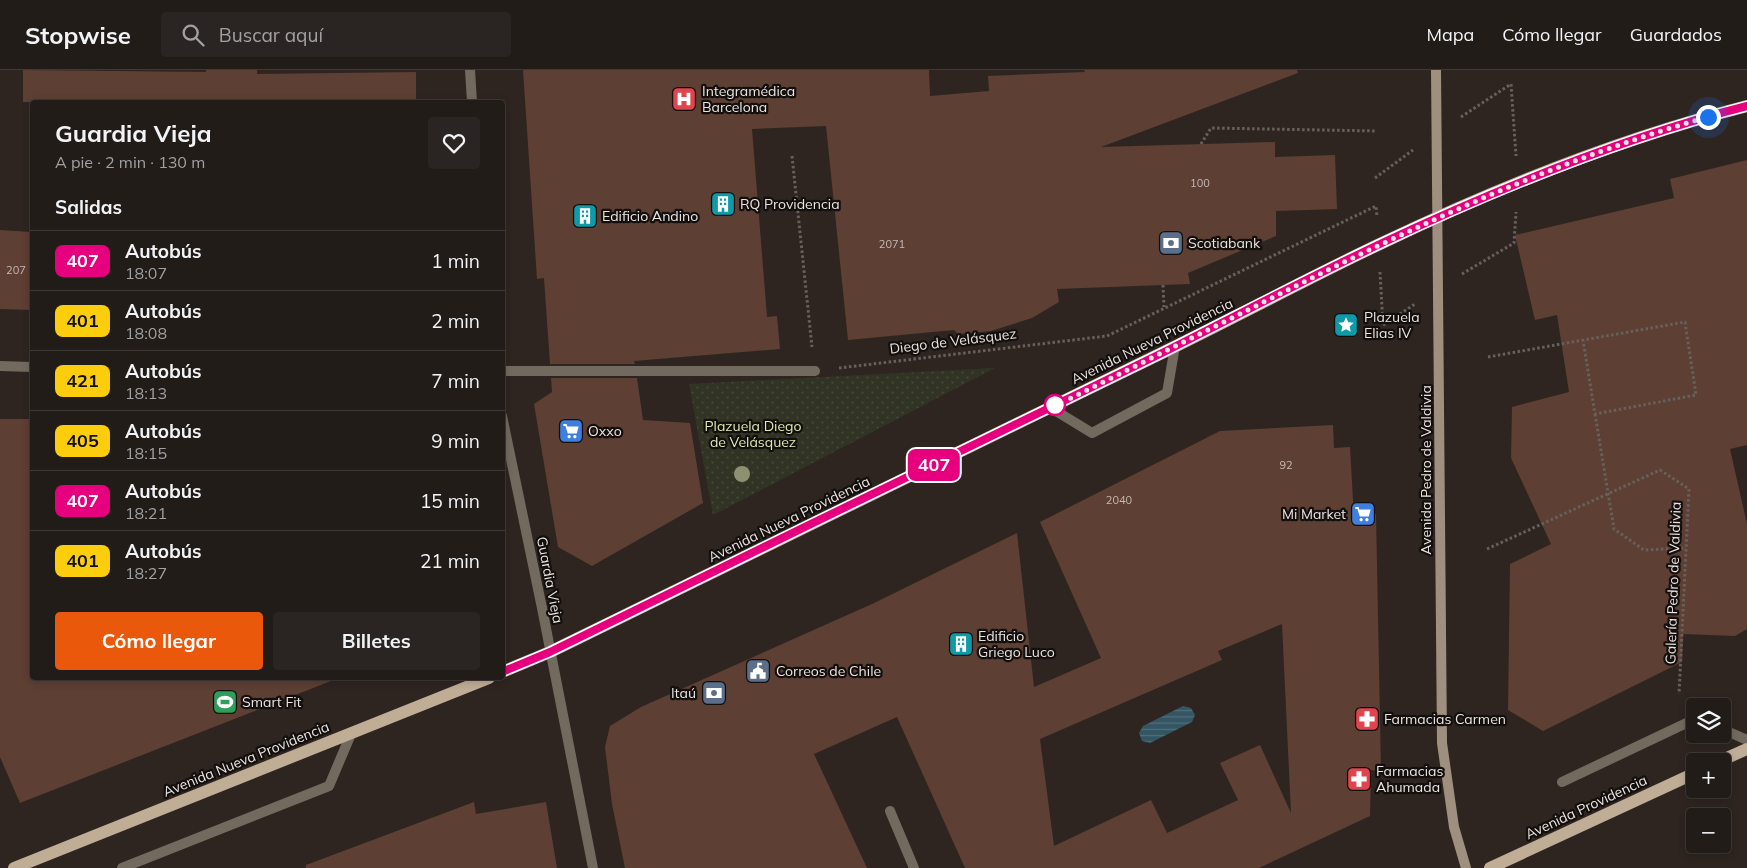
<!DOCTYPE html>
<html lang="es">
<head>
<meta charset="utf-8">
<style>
	:root { --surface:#221c19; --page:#2a2522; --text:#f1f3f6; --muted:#a2a1a2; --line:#3f3a38; --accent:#ea580c }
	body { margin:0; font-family:Mulish,sans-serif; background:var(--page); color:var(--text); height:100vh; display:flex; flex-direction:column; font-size:19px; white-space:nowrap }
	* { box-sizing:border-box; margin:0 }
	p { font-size:16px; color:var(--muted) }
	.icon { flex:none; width:28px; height:28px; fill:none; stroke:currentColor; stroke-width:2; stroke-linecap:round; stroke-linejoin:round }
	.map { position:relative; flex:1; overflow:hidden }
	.details { position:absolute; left:30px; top:30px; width:475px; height:580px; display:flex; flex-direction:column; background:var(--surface); border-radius:5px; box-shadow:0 2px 8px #0003,0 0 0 1px var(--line) }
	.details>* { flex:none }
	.badge { padding:0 10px; border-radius:8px; font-size:18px; line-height:32px }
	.buttons { position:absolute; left:1686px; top:628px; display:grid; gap:10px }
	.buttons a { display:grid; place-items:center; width:45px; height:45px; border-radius:5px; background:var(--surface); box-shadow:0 2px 8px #0003,0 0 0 1px var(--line); font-size:25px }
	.you { position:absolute; width:25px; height:25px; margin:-12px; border:4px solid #fff; border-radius:50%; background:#1a73e8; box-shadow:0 0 0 8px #1a73e833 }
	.map>.badge { position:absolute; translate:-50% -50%; box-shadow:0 0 0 2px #fff }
	h2 { padding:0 25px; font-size:19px; line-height:45px }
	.round { display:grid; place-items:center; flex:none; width:52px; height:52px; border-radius:5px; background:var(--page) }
	.headline { display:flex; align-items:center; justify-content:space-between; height:85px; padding:0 25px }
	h1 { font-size:24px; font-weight:700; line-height:38px }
	.primary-button { display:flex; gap:10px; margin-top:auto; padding:10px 25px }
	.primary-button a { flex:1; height:58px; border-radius:5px; background:var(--accent); color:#fff; font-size:20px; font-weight:700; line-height:58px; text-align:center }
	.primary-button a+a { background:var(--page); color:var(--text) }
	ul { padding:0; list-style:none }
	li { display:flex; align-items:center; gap:15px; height:60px; padding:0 25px; border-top:1px solid var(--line) }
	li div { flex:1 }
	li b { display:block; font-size:19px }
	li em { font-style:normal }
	li .badge { min-width:55px; font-weight:700; text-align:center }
	header { display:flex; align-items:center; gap:30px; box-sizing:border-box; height:70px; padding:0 25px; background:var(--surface); border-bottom:1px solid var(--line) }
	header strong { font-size:24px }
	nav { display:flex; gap:28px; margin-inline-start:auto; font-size:18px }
	.search { width:350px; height:45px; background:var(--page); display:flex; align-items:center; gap:12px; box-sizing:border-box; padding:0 18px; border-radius:5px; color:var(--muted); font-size:19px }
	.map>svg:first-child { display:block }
	.park { fill:url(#park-dots) }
	.water { fill:url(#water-rules) }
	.building { fill:#5d3f34; fill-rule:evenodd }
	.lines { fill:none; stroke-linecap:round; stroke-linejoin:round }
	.path { stroke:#68605c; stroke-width:3; stroke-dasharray:2.5 2.5; stroke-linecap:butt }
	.service { stroke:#736a5f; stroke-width:10 }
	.pedestrian { stroke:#736a5f; stroke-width:10 }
	.minor { stroke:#736a5f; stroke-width:10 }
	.secondary { stroke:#9f8f7e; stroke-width:10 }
	.primary { stroke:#c0ad96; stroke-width:12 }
	.tree { fill:#8e9170 }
	.line-casing { stroke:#fff; stroke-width:11 }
	.line { stroke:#e6007e; stroke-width:8 }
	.walk { stroke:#eae3e1; stroke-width:5; stroke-dasharray:0 9 }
	.stop-dot { fill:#fff; stroke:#e6007e; stroke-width:2.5 }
	.labels { text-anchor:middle; stroke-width:4.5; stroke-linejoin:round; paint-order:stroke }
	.number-label { font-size:11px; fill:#c7bab6 }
	.poi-label { font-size:14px; fill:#eae3e1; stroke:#130f0d; text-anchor:start }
	.street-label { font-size:14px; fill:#eae3e1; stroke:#130f0d }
	.park-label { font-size:14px; fill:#dde9b0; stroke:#130f0d }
</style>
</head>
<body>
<header>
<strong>Stopwise</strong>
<div class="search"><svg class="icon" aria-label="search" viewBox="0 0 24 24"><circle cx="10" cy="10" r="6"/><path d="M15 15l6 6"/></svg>Buscar aquí</div>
<nav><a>Mapa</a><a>Cómo llegar</a><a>Guardados</a></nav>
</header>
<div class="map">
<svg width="1747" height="798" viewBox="0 0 1747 798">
	<defs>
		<pattern id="park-dots" width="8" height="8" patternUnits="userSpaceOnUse" patternTransform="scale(1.25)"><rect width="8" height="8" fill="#313424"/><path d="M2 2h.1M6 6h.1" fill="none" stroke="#454839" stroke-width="1.8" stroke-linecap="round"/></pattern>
		<pattern id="water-rules" width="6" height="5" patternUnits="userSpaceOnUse" patternTransform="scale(1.25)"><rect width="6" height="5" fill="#345664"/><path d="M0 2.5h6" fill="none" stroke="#526e7a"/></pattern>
	</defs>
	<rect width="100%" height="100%" fill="#2e2521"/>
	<path class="park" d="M995 298 713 445 689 314Z"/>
	<path class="water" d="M1183 636 1191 638 1195 645 1192 652 1150 673 1142 671 1139 663 1143 656Z"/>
	<g class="building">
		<path d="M23 0 206 2V0H257V4L416 2V32H23Z"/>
		<path d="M523 0H929L930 26 989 21 988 6 1085 2 1084 0H1297L1298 3 1101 77 1275 72V87L1335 85 1337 139 1276 141V166L1188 203 1190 214 1057 219 1059 232 1032 248 991 261 958 264 954 260 848 270 826 56 752 59 767 247 777 246 780 279 634 291 635 294H550L544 208 537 209Z"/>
		<path d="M1747 90V375L1730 379 1747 454V559L1735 566 1683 564 1682 592 1543 661 1508 640 1510 494 1551 474 1511 388 1512 337 1569 322 1557 245 1535 250 1515 165 1674 128 1670 109Z"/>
		<path d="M0 160 32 162V240L0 239Z"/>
		<path d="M551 308H637L643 350 690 353 703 433 592 496 558 477 534 334 552 322Z"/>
		<path d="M0 349H32V608H336V609L20 733 0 687Z"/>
		<path d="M1333 355 1334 378 1350 377 1354 448 1376 444 1381 701 1371 700 1370 746 1259 798H965L897 647 814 684 867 798H625L612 734 605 677 610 656 641 637 872 534 1017 463 1034 617 1101 588 1040 452 1220 361ZM1282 554 1291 743 1260 675 1220 693 1238 730 1167 763 1151 730 1054 776 1040 669 1222 590 1218 581Z"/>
		<path d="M474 732 476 744 546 732 557 798H306V795Z"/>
	</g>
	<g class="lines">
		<g class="path">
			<path d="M1461 47 1511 14 1516 86"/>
			<path d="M1201 74 1211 58 1377 61"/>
			<path d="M792 86 812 277"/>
			<path d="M1375 108 1413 80"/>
			<path d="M1380 202 1383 255"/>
			<path d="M1462 204 1514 173 1516 142"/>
			<path d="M1163 215 1164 237"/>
			<path d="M1383 255 1415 234"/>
			<path d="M1488 287 1685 252 1696 325 1595 344 1583 270"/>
			<path d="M839 298 1107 266 1376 136 1377 146"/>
			<path d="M1595 344 1614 459 1644 480 1686 478"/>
			<path d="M1487 479 1660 400 1689 419 1679 624"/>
		</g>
		<g class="service">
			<path d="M1051 338 1092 363 1167 323 1175 276"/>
			<path d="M1722 659 1747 670"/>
			<path d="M1562 712 1695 649"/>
			<path d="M122 798 329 716 351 664"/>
		</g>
		<g class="pedestrian">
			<path d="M502 301H815"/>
			<path d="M890 741 914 798"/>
		</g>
		<g class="minor">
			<path d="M470 0 472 32"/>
			<path d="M0 296 32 297"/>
			<path d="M502 346 542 538 593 798"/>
		</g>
		<path class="secondary" d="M1436 0 1442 673 1454 757 1466 798"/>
		<g class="primary">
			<path d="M502 602 550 582C756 480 962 381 1168 280 1240 245 1310 207 1382 173 1499 117 1621 68 1747 36"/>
			<path d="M1720 691 1747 679"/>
			<path d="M14 798 489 608"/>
			<path d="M1490 798 1695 703"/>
		</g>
	</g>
	<circle class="tree" cx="742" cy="404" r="8"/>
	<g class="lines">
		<defs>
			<path id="line" d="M502 602 550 582C753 481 959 383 1162 283 1236 246 1308 208 1382 173 1499 118 1621 68 1747 36"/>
		</defs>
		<use href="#line" class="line-casing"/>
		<use href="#line" class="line"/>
		<path class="walk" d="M1055 335 1051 338C1115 306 1180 274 1244 242 1394 166 1545 93 1708 47"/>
	</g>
	<defs>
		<symbol id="hospital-square" viewBox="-11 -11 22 22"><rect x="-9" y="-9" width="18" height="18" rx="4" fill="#e0444e" stroke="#130f0d"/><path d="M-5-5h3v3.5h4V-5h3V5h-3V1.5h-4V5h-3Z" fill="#fff"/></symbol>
		<symbol id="building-square" viewBox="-11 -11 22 22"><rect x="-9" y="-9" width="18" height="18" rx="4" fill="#0f9aa8" stroke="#130f0d"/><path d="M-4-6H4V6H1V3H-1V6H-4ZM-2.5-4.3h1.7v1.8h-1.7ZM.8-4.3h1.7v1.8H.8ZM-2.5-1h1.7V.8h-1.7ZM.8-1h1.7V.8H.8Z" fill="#fff"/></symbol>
		<symbol id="bank-square" viewBox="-11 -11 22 22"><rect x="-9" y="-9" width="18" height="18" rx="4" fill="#5c6f8a" stroke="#130f0d"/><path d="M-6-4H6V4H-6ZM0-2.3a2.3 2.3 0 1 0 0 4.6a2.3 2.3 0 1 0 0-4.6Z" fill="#fff"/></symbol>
		<symbol id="sight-square" viewBox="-11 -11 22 22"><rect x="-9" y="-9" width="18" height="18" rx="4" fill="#0f9aa8" stroke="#130f0d"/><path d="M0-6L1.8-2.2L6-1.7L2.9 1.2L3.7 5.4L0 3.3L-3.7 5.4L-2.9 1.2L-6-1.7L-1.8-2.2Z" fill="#fff"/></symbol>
		<symbol id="supermarket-square" viewBox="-11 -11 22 22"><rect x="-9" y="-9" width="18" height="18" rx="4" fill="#3f7fe0" stroke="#130f0d"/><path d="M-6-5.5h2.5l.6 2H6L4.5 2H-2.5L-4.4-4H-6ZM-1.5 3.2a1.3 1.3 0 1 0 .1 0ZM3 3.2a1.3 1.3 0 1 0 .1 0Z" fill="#fff"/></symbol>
		<symbol id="civic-square" viewBox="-11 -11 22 22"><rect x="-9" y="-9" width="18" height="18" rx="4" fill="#5c6f8a" stroke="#130f0d"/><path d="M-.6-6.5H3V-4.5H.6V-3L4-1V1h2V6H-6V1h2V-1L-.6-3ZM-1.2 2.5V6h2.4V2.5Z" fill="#fff"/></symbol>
		<symbol id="stadium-square" viewBox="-11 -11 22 22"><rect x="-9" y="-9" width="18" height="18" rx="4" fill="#2e9e5b" stroke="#130f0d"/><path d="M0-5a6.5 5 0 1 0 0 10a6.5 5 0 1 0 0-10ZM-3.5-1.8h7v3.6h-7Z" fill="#fff"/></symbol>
		<symbol id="pharmacy-square" viewBox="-11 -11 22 22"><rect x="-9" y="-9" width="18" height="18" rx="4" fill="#e0444e" stroke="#130f0d"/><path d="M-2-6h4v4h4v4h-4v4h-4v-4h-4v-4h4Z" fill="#fff"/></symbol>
	</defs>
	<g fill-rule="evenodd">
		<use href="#hospital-square" x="670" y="15" width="28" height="28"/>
		<use href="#building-square" x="709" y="120" width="28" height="28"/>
		<use href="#building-square" x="571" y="132" width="28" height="28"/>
		<use href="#bank-square" x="1157" y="159" width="28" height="28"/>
		<use href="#sight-square" x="1332" y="241" width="28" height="28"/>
		<use href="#supermarket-square" x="557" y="347" width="28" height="28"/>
		<use href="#supermarket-square" x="1349" y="430" width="28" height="28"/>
		<use href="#building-square" x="947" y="560" width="28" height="28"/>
		<use href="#civic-square" x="744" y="587" width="28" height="28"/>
		<use href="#bank-square" x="700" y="609" width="28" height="28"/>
		<use href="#stadium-square" x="211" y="618" width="28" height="28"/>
		<use href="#pharmacy-square" x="1353" y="635" width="28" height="28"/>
		<use href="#pharmacy-square" x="1345" y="695" width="28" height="28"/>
	</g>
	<circle class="stop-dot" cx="1055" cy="335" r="10"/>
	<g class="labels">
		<g class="number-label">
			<text x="1200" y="117">100</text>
			<text x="892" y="178">2071</text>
			<text x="16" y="204">207</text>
			<text x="1286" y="399">92</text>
			<text x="1119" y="434">2040</text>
		</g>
		<g class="poi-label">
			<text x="702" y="26">Integramédica<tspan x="702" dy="16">Barcelona</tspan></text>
			<text x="740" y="139">RQ Providencia</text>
			<text x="602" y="151">Edificio Andino</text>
			<text x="1188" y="178">Scotiabank</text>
			<text x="1364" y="252">Plazuela<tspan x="1364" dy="16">Elias IV</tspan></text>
			<text x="588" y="366">Oxxo</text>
			<text x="1346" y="449" text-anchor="end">Mi Market</text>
			<text x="978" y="571">Edificio<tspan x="978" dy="16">Griego Luco</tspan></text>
			<text x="776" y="606">Correos de Chile</text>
			<text x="696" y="628" text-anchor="end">Itaú</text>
			<text x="242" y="637">Smart Fit</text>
			<text x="1384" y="654">Farmacias Carmen</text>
			<text x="1376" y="706">Farmacias<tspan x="1376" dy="16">Ahumada</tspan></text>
		</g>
		<g class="street-label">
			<text transform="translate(953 271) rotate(-7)" y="5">Diego de Velásquez</text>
			<text transform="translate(1152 271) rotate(-26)" y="5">Avenida Nueva Providencia</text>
			<text transform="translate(1426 400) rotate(-90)" y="5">Avenida Pedro de Valdivia</text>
			<text transform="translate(789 449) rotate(-26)" y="5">Avenida Nueva Providencia</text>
			<text transform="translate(550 510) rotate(79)" y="5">Guardia Vieja</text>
			<text transform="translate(1673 513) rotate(-88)" y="5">Galería Pedro de Valdivia</text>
			<text transform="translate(246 689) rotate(-22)" y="5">Avenida Nueva Providencia</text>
			<text transform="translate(1586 737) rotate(-25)" y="5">Avenida Providencia</text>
		</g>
		<g class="park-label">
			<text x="753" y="361">Plazuela Diego<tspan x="753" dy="16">de Velásquez</tspan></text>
		</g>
	</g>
</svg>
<div class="buttons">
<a><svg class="icon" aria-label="layers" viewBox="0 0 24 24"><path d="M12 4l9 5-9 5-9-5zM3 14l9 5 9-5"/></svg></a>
<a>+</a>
<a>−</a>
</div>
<div class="you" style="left:1708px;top:47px"></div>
<b class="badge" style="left:934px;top:395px;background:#e6007e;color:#fff">407</b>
<section class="details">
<div class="headline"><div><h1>Guardia Vieja</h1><p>A pie · 2 min · 130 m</p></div><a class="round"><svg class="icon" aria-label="heart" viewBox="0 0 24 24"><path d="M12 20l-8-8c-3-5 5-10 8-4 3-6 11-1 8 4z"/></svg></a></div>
<h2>Salidas</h2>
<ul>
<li><span class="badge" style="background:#e6007e;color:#fff">407</span><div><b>Autobús</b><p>18:07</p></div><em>1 min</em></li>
<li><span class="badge" style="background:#fccd0d;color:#111">401</span><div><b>Autobús</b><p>18:08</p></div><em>2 min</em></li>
<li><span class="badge" style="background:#fccd0d;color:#111">421</span><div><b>Autobús</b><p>18:13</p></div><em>7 min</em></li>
<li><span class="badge" style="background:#fccd0d;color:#111">405</span><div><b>Autobús</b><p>18:15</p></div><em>9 min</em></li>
<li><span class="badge" style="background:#e6007e;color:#fff">407</span><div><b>Autobús</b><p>18:21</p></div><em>15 min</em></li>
<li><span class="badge" style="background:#fccd0d;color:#111">401</span><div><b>Autobús</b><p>18:27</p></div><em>21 min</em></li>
</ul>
<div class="primary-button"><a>Cómo llegar</a><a>Billetes</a></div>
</section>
</div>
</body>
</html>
